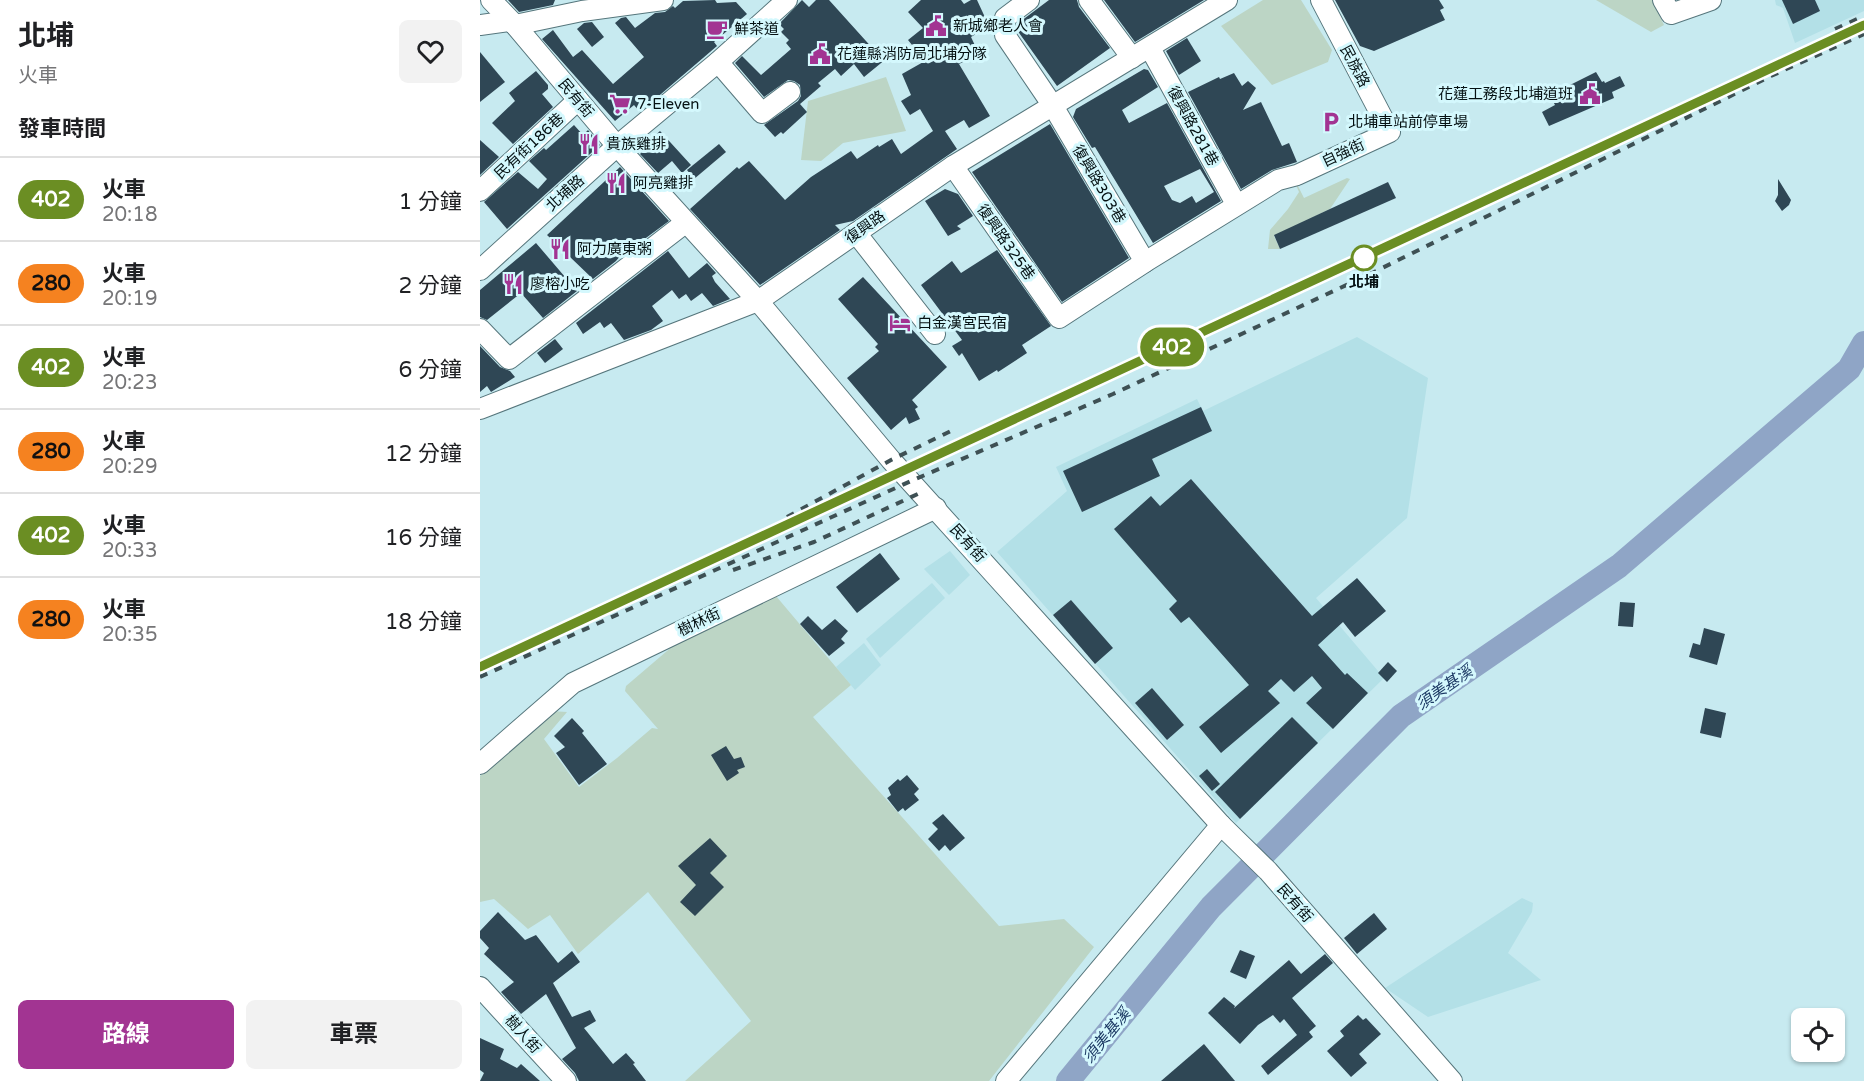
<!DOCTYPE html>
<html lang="zh-TW">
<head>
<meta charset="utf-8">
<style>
	:root { --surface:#fff; --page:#f2f2f2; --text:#202124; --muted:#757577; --line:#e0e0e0; --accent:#a23492 }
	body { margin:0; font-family:"Varela Round","Noto Sans TC",sans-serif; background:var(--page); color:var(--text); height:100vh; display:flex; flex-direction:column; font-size:22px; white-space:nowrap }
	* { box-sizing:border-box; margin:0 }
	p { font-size:20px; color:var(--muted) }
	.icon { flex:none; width:33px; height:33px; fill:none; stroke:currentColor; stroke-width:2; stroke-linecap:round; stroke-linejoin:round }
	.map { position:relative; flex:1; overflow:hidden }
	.drawer { display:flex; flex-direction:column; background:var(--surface); width:480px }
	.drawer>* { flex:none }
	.badge { padding:0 12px; border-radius:20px; font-size:21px; line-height:39px }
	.tools { position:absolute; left:1311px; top:1008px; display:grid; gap:12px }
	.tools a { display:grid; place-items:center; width:54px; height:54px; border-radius:9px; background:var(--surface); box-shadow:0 2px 4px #0004; font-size:30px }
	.map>.badge { position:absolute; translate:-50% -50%; box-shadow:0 0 0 3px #fff }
	h2 { padding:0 18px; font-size:22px; line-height:54px }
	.round { display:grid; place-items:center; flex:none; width:63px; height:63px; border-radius:9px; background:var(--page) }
	.summary { display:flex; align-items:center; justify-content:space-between; height:102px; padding:0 18px }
	h1 { font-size:28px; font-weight:700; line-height:45px }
	.action { display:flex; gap:12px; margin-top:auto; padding:12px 18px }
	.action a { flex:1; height:69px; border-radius:9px; background:var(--accent); color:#fff; font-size:24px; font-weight:700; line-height:69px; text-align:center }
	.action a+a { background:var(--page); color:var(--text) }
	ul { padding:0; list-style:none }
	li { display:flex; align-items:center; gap:18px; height:84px; padding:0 18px; border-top:2px solid var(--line) }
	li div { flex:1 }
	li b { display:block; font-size:22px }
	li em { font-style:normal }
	li .badge { min-width:66px; font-weight:700; text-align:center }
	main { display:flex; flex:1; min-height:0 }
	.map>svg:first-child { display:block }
	.built { fill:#b3e0e7 }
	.green { fill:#bcd5c5 }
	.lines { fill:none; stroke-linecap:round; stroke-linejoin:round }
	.river { stroke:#8fa5c6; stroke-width:24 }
	.building { fill:#2f4755; fill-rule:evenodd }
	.minor-casing { stroke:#56767c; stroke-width:22 }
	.minor { stroke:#fff; stroke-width:20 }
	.rail { stroke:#3e5054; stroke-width:4; stroke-dasharray:8 8; stroke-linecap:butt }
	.line-casing { stroke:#fff; stroke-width:14 }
	.line { stroke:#6b8e23; stroke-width:9 }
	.stop-dot { fill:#fff; stroke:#6b8e23; stroke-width:3 }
	.labels { text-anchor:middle; stroke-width:6; stroke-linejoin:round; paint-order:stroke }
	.poi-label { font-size:15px; fill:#051113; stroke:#d4f8fd; text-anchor:start }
	.street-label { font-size:15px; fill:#051113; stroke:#d4f8fd }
	.stop-label { font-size:15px; font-weight:bold; fill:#051113; stroke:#d4f8fd }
	.water-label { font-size:16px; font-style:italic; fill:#1c3964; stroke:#d4f8fd }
</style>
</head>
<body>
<main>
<section class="drawer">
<div class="summary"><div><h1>北埔</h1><p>火車</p></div><a class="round"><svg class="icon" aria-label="heart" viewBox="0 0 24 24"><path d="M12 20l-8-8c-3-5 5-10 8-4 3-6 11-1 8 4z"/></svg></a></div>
<h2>發車時間</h2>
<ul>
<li><span class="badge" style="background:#6b8e23;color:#fff">402</span><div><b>火車</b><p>20:18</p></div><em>1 分鐘</em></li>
<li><span class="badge" style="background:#f58220;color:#111">280</span><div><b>火車</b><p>20:19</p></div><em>2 分鐘</em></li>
<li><span class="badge" style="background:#6b8e23;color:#fff">402</span><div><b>火車</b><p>20:23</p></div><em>6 分鐘</em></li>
<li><span class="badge" style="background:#f58220;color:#111">280</span><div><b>火車</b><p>20:29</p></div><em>12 分鐘</em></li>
<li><span class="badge" style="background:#6b8e23;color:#fff">402</span><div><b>火車</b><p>20:33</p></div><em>16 分鐘</em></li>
<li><span class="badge" style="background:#f58220;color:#111">280</span><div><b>火車</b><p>20:35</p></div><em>18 分鐘</em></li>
</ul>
<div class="action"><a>路線</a><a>車票</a></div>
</section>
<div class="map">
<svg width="1384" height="1081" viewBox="0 0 1384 1081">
	<rect width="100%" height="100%" fill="#c7eaf0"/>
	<g class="built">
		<path d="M1295 0H1384V11L1315 43 1303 8 1296 5Z"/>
		<path d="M877 337 948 378 927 518 836 598 904 678 756 823 517 552 587 491 576 467 717 399 723 411Z"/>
		<path d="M470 551 490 575 469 595 444 569Z"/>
		<path d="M452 583 465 598 400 658 386 639Z"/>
		<path d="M384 643 401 665 375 690 356 667Z"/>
		<path d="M1042 898 1053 903 1052 912 1028 953 1061 980 948 1017 905 988Z"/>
	</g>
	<g class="green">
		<path d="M783 0H821L852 50 848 62 792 85 741 26Z"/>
		<path d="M1116 0H1172L1184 25 1171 32Z"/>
		<path d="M406 77 426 131 363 143 341 161 321 160 328 101Z"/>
		<path d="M867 178 870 179 850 209 794 236 800 249H788L790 230 808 209 819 192 816 185 817 184 824 198Z"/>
		<path d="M296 596 371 685 333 717 519 926 584 919 614 947 509 1081H205L271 1021 168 892 98 954 70 915 48 929 14 899 0 902V776L71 711 87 712 64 739 99 787 137 758 172 728 178 729 145 691 146 686 201 639Z"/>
	</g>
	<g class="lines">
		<path class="river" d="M588 1081 731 907 921 716 1139 566 1369 369 1384 343"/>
	</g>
	<g class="building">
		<path d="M28 0H75L73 5 39 12Z"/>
		<path d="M235 0 237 3 256 2 267 14 234 42 237 46 160 112 154 105 135 121 62 39 73 30 93 57 102 50 133 84 164 57 135 23 141 18 146 17 155 28 175 13 185 12 193 6 195 8 203 1Z"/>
		<path d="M322 0 329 7 336 0H349L395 51 398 49 406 59 384 77 374 64 361 76 355 69 338 83 341 86 320 104 327 112 303 134 301 132 295 137 284 125 318 101 321 96 320 85 314 81 308 80 284 97 255 63 262 56 281 75 311 49 306 43 309 40 301 32 304 29 299 24Z"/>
		<path d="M441 0H481L484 4 491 0H497L509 26 491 37 499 54 479 64 510 116 489 128 484 120 465 131 477 149 373 221 355 225 360 230 280 285 210 209 257 167 259 169 269 161 305 200 331 177 371 151 377 159 398 145 399 147 412 139 421 154 453 131 440 109 430 115 421 101 431 95 422 74 445 61 428 40 443 28 428 12Z"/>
		<path d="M569 0H597L599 7 630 48 577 86 537 30V24Z"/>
		<path d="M624 0H724L655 42Z"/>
		<path d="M855 0H959L964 8 960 10 965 20 894 51 880 46Z"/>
		<path d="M1302 0H1335L1340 11 1313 24Z"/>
		<path d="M112 22 124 37 112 47 97 29 104 23Z"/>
		<path d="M707 38 721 61 699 75 686 51Z"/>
		<path d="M0 52 25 82 0 102Z"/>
		<path d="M664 69 668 70 678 87 642 110 649 123 687 103 741 201 673 243 615 147 612 148 593 117 596 109ZM720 169 734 192 716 203 712 196 700 203 692 200 684 186Z"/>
		<path d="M56 71 68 85V89L62 94 73 107 33 144 12 123 35 101 29 93Z"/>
		<path d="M1116 72 1122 82 1124 81 1125 83 1140 76 1145 86 1132 92 1134 98 1069 126 1062 112 1075 105 1070 95Z"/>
		<path d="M754 73 762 86 768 81 776 88 763 110 781 102 802 146 809 143 817 162 792 170 761 189 708 92 739 77 740 79Z"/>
		<path d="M570 124 649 258 582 302 492 172Z"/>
		<path d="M94 125 103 135 108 130 120 145 27 229 4 202 38 172 58 189 67 179 49 161 64 148 66 150Z"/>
		<path d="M180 131 211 165 202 173 192 161 178 173 160 154 168 146 166 144Z"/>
		<path d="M0 140 19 157 0 175Z"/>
		<path d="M239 144 246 152 214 179 207 170Z"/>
		<path d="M140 167 189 221 155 246 152 242 136 261 113 279 67 235Z"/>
		<path d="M1298 179 1311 200 1309 205 1302 211 1295 201 1298 195Z"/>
		<path d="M908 182 916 198 800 249 794 235Z"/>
		<path d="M465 189 478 194 493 216 477 226 481 229 468 236 445 201Z"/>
		<path d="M56 243 97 291 63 318 41 293 7 320 0 317V290Z"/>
		<path d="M517 250 571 326 542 345 547 353 518 372 517 370 499 381 482 353 479 356 472 346 482 340 441 285 472 261 481 273Z"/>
		<path d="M188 251 209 278 227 263 236 273 232 276 235 282 250 299 233 306 222 293 211 301 206 294 199 299 192 290 172 306 183 321 171 330 144 340 131 323 124 328 120 322 103 334 96 323Z"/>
		<path d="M383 277 467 367 432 400 438 407 435 409 440 419 429 424 426 417 411 430 367 378 399 351 395 347 398 344 358 299Z"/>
		<path d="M75 339 83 349 65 363 57 353Z"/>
		<path d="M0 346 20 367 30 371 35 377 11 392 7 386 0 392Z"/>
		<path d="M721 407 732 431 672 459 680 476 602 512 583 471Z"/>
		<path d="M711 479 832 616 877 578 906 611 875 637 863 622 838 645 865 675 867 673 888 693 853 729 826 703 842 688 832 676 814 692 801 679 788 691 800 703 741 753 719 727 769 685 709 617 701 623 689 609 697 601 634 529 671 496 680 506Z"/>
		<path d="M400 553 420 579 377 613 356 587Z"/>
		<path d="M591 600 633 648 615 664 573 615Z"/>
		<path d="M1140 602 1155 603 1153 627 1138 626Z"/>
		<path d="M328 616 342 630 355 619 368 631 361 639 365 643 349 656 320 624Z"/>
		<path d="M1224 628 1245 634 1237 665 1209 657 1213 643 1220 645Z"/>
		<path d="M908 662 917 671 907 682 898 673Z"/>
		<path d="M672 688 704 725 687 740 655 703Z"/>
		<path d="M1225 708 1246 713 1241 738 1220 733Z"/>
		<path d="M812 717 838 743 760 819 735 792Z"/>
		<path d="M92 718 104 731 102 733 127 764 99 785 76 753 85 747 74 736Z"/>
		<path d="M246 746 254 759 261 757 265 767 257 770 259 773 247 781 231 755Z"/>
		<path d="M727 769 740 784 732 791 719 776Z"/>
		<path d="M427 775 439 789 434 794 439 800 425 811 423 808 418 812 407 798 411 795 408 788 418 779 420 781Z"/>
		<path d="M463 814 485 838 470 851 465 845 459 851 448 839 458 829 452 823Z"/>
		<path d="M230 838 247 856 230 873 244 887 215 916 200 902 216 885 198 866Z"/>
		<path d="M18 912 45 940 56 935 78 963 92 951 100 962 73 983 92 1017 110 1010 116 1021 104 1028 133 1064 146 1053 155 1063 153 1064 166 1081H99L95 1073 82 1059 96 1048 66 994 41 1014 21 992 34 982 4 954 9 948 0 938V931Z"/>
		<path d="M894 913 907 929 877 954 864 938Z"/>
		<path d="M760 950 775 956 766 979 750 972Z"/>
		<path d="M845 954 853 963 812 998 836 1026 829 1032 833 1037 788 1075 781 1066 817 1035 804 1019 800 1023 793 1015 778 1025 760 1044 728 1013 744 997 755 1006 754 1008 809 960 821 974Z"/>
		<path d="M878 1015 883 1020 886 1018 901 1034 879 1054 887 1063 871 1077 847 1051 864 1036 860 1031Z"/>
		<path d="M0 1038 24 1049 20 1059 37 1068 41 1064 60 1081H0L4 1073 0 1070Z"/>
		<path d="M724 1044 755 1081H681Z"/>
	</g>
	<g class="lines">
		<defs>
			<g id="minor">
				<path d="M11 0 35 25 137 146 278 301 411 460 741 825 788 871 972 1081"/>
				<path d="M549 0 525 18V35L573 106 665 262"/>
				<path d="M609 0 652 58"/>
				<path d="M1183 0 1191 14 1231 0"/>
				<path d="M0 25 30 21"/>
				<path d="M35 25 102 11 183 0"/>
				<path d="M670 48 756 204"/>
				<path d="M238 62 282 113 310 92"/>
				<path d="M473 166 579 318 665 262 798 180 817 175 910 132 841 0"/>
				<path d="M0 191 98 100"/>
				<path d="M376 233 455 334"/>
				<path d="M0 270 137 146 238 62 307 0"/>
				<path d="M0 329 29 359 205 223"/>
				<path d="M0 409 278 301 473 166 747 0"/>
				<path d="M0 764 93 683 456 508"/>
				<path d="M0 987 86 1081"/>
				<path d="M526 1081 741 825"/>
			</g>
		</defs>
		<use href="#minor" class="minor-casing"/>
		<use href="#minor" class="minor"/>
		<g class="rail">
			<path d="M1355 29 1384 16"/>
			<path d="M307 517 411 460 473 430"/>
			<path d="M253 570 334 542 442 492"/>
			<path d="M52 643 1219 102"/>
			<path d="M0 677 431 481 633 394 890 274 1291 76 1384 34"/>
		</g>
	</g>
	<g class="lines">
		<defs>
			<path id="line" d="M0 667 1384 25"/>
		</defs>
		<use href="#line" class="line-casing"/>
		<use href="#line" class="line"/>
	</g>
	<defs>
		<symbol id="civic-bare" viewBox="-9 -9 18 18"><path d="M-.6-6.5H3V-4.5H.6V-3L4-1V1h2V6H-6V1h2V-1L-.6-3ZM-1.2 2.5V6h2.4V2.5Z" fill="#a23492" stroke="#d4f8fd" stroke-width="2.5" paint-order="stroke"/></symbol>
		<symbol id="cafe-bare" viewBox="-9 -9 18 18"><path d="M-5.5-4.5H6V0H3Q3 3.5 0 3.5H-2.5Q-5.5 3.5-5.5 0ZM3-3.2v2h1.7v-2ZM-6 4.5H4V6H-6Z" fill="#a23492" stroke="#d4f8fd" stroke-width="2.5" paint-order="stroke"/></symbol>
		<symbol id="supermarket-bare" viewBox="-9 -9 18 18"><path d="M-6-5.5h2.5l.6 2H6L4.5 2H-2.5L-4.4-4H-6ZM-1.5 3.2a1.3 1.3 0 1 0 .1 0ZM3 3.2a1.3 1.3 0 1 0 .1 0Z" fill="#a23492" stroke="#d4f8fd" stroke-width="2.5" paint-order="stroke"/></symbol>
		<symbol id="parking-bare" viewBox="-9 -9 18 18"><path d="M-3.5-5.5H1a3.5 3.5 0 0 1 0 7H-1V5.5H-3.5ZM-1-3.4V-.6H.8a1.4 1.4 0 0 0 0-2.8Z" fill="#a23492" stroke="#d4f8fd" stroke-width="2.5" paint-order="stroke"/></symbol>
		<symbol id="restaurant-bare" viewBox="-9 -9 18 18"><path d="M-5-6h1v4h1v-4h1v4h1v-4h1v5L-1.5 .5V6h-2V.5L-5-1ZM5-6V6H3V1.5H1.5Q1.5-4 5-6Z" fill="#a23492" stroke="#d4f8fd" stroke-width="2.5" paint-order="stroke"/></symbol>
		<symbol id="hotel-bare" viewBox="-9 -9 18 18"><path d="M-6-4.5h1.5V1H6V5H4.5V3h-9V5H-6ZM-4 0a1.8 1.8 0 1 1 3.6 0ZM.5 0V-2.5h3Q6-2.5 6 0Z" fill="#a23492" stroke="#d4f8fd" stroke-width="2.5" paint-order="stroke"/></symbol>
	</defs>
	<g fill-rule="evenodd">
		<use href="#civic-bare" x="441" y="11" width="30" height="30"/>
		<use href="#cafe-bare" x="222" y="14" width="30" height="30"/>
		<use href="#civic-bare" x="325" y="39" width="30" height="30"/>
		<use href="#civic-bare" x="1095" y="79" width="30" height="30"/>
		<use href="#supermarket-bare" x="125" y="89" width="30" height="30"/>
		<use href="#parking-bare" x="836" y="107" width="30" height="30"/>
		<use href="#restaurant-bare" x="94" y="129" width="30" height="30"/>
		<use href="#restaurant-bare" x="121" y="168" width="30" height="30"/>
		<use href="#restaurant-bare" x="65" y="234" width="30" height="30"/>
		<use href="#restaurant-bare" x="18" y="269" width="30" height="30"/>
		<use href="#hotel-bare" x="405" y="308" width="30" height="30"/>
	</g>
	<circle class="stop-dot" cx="884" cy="258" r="12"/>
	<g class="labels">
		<g class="poi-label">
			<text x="473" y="31">新城鄉老人會</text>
			<text x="254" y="34">鮮茶道</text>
			<text x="357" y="59">花蓮縣消防局北埔分隊</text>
			<text x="1093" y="99" text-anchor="end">花蓮工務段北埔道班</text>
			<text x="157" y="109">7-Eleven</text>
			<text x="868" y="127">北埔車站前停車場</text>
			<text x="126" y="149">貴族雞排</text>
			<text x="153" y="188">阿亮雞排</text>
			<text x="97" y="254">阿力廣東粥</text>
			<text x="50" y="289">廖榕小吃</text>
			<text x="437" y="328">白金漢宮民宿</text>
		</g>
		<g class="street-label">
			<text transform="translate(875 66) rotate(62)" y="5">民族路</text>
			<text transform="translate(96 98) rotate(50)" y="5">民有街</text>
			<text transform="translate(713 126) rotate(61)" y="5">復興路281巷</text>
			<text transform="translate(49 146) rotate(-43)" y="5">民有街186巷</text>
			<text transform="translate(863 153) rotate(-25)" y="5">自強街</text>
			<text transform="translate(619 184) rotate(59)" y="5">復興路303巷</text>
			<text transform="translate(85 193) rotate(-42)" y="5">北埔路</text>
			<text transform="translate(385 227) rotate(-35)" y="5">復興路</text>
			<text transform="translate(526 242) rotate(55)" y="5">復興路325巷</text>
			<text transform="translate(488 543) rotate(48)" y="5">民有街</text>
			<text transform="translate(219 622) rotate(-26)" y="5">樹林街</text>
			<text transform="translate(815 903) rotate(49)" y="5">民有街</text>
			<text transform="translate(43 1034) rotate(48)" y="5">樹人街</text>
		</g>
		<g class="stop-label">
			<text x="884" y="287">北埔</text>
		</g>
		<g class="water-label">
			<text transform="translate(964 687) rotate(-35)" y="6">須美基溪</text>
			<text transform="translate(626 1035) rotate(-51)" y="6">須美基溪</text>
		</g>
	</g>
</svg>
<div class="tools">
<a><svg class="icon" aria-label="locate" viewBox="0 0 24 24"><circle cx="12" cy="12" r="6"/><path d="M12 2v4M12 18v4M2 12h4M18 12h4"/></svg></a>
</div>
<b class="badge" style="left:692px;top:347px;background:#6b8e23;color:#fff">402</b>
</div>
</main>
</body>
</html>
